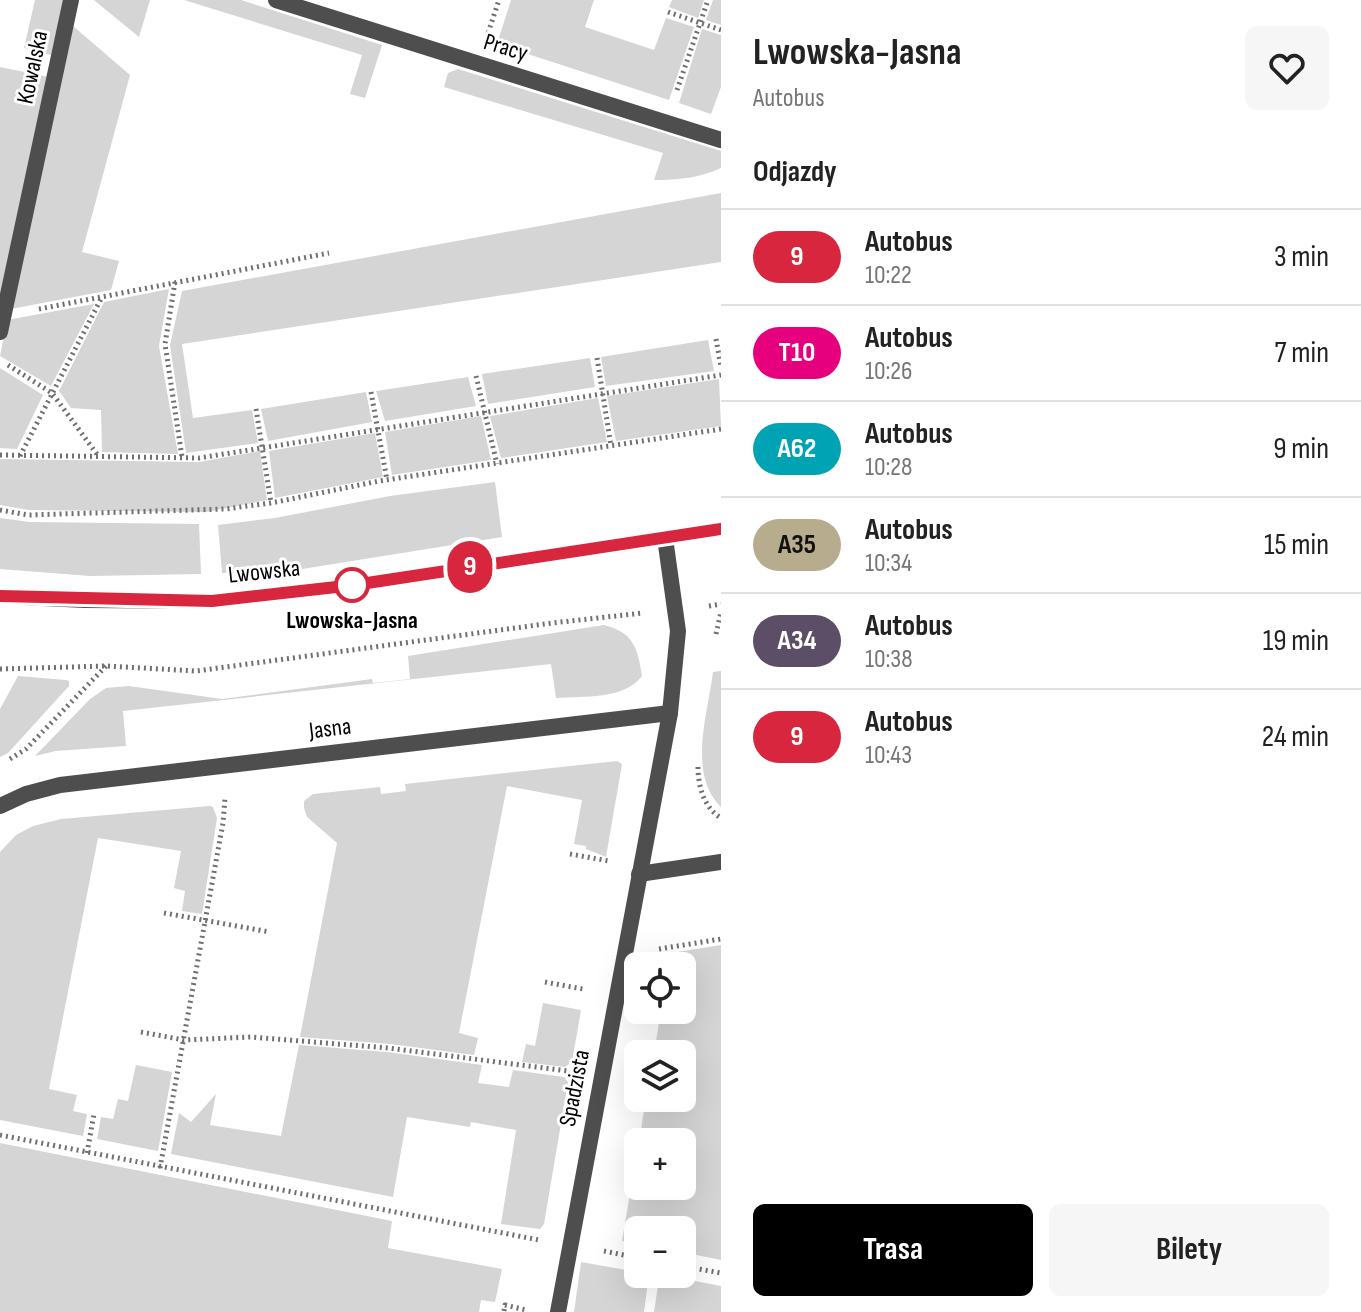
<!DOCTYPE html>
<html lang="pl">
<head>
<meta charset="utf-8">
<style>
	:root { --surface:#fff; --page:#f6f6f6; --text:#222; --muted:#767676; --line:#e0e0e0; --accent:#000 }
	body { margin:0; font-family:"Sofia Sans Condensed",sans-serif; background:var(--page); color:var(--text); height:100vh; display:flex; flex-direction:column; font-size:30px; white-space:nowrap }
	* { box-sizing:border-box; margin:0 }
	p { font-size:26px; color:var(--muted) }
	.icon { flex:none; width:44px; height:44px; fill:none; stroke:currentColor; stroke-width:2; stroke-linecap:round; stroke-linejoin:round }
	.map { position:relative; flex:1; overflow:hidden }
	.sheet { display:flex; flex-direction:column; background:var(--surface); width:640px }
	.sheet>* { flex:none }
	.badge { padding:0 16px; border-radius:26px; font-size:28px; line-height:52px }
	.controls { position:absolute; left:624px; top:952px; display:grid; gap:16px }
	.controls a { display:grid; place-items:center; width:72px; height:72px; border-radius:12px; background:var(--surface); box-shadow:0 8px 32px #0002; font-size:40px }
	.map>.badge { position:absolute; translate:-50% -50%; box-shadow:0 0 0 4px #fff }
	h2 { padding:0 32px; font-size:30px; line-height:72px }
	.round { display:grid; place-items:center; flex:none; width:84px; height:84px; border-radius:12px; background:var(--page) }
	.overview { display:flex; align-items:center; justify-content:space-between; height:136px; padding:0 32px }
	h1 { font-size:38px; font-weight:700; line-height:60px }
	.cta { display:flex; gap:16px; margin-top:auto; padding:16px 32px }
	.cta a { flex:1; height:92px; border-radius:12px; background:var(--accent); color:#fff; font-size:32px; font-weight:700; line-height:92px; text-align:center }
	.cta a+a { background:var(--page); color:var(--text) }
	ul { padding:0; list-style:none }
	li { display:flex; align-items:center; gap:24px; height:96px; padding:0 32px; border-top:2px solid var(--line) }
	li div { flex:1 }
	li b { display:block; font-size:30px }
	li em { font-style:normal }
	li .badge { min-width:88px; font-weight:700; text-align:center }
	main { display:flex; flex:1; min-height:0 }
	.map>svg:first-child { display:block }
	.green { fill:#d5d5d5 }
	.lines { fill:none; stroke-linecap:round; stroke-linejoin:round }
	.path { stroke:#707070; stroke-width:5; stroke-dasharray:2 4; stroke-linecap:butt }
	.service { stroke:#4e4e4e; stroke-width:16 }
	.minor { stroke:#4e4e4e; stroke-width:16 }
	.tertiary { stroke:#4e4e4e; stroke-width:16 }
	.line-casing { stroke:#fff; stroke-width:18 }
	.line { stroke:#d7263d; stroke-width:12 }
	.stop-dot { fill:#fff; stroke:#d7263d; stroke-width:4 }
	.labels { text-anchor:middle; stroke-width:6; stroke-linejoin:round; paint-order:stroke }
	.street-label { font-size:24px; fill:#000; stroke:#fff }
	.stop-label { font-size:24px; font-weight:bold; fill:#000; stroke:#fff }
</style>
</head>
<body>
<main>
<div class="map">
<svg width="721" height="1312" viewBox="0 0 721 1312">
	<rect width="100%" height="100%" fill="#fff"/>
	<g class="green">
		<path d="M35 0H64L51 55 24 48Z"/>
		<path d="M94 0H150L139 37Z"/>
		<path d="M184 0H241L382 45 365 98 350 94 362 55Z"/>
		<path d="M511 0H594L585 27 654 50 666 18 694 27 669 100 497 44Z"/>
		<path d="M672 0H704L698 18 669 7Z"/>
		<path d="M713 0H721V25L706 20Z"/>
		<path d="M73 26 130 75 82 252 119 261 111 290 11 309Z"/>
		<path d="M702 29 721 35V87L711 114 679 103Z"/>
		<path d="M0 67 49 77 0 306Z"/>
		<path d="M458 69 721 151V168C699 178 679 180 654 180L663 153 444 87 448 73Z"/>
		<path d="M721 193V262L182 344 193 418 252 410 258 443 186 453 170 345 182 291Z"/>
		<path d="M169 289 159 346 178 454 102 452 101 410 71 408 59 391 104 302Z"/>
		<path d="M94 304 51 386 0 356 7 320Z"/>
		<path d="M708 340 714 371 606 386 601 357Z"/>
		<path d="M590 358 595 387 488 404 482 374Z"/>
		<path d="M0 368 43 395 17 449 0 448Z"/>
		<path d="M468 377 476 406 385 421 376 391Z"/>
		<path d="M719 379 721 426 616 441 607 396Z"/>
		<path d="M366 392 372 422 268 441 261 409Z"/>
		<path d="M598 398 607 442 501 458 490 416Z"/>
		<path d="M481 416 491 460 392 475 385 432Z"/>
		<path d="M375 433 383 477 275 498 269 451Z"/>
		<path d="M260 451 267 500 206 512 29 510 0 505V459L199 462Z"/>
		<path d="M495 482 502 537 296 570 222 573 218 525 275 518 390 496Z"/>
		<path d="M0 518 30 522 199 524 201 574 90 576 0 569Z"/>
		<path d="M604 625C633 632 638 648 642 676 624 700 583 696 556 698L551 664 123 711 126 746 56 751 35 756 90 699 106 688 129 686 222 699 372 679 373 683 410 679 408 656Z"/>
		<path d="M721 671V807C687 774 708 713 713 672Z"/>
		<path d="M18 676 66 680 69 681V686L8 753 0 757V709Z"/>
		<path d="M617 761 622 764 606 857 586 849V846L574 844 582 800 507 786 459 1033 478 1038 474 1055 390 1044 300 1037 337 843 307 817 304 808V801L313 794 380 787 381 794 406 791 405 784Z"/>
		<path d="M210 806 213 807 217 818 202 914 182 911 185 891 174 888 181 851 98 838 49 1089 77 1095 73 1111 87 1114 83 1136 0 1120V852L16 835 33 826 61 819Z"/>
		<path d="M721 945V1260L682 1252V1230H638V1244L622 1241 638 1146V1186H682V1142H639L646 1098H682V1054H654L661 1010H682V966H669L671 953Z"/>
		<path d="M543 1003 581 1010 572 1062 565 1067 522 1062 526 1044 535 1046Z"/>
		<path d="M299 1045 387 1052 482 1065 478 1083 509 1087 513 1070 564 1077 568 1082 544 1224 540 1229 501 1224 516 1130 471 1122 470 1127 407 1117 393 1197 171 1154 179 1113 191 1122 216 1094 210 1125 281 1136Z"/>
		<path d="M136 1065 172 1072 158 1151 97 1139 101 1117 113 1119 118 1099 128 1101Z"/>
		<path d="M0 1143 392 1221 388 1248 502 1269 495 1302 481 1300 479 1312H0Z"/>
		<path d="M581 1262 649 1274 644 1312H574Z"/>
		<path d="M679 1278 721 1286V1312H654L659 1279 678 1282Z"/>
	</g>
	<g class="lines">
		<g class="path">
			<path d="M668 12 721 30"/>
			<path d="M488 33 499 0"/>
			<path d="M677 90 708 0"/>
			<path d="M175 282 165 344 182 457"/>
			<path d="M39 309 329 253"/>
			<path d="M716 339 721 367"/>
			<path d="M597 358 611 446"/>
			<path d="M8 365 52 393 99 457"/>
			<path d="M476 376 497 464"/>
			<path d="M371 392 387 480"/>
			<path d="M256 409 271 503"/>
			<path d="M0 455 199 458 721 375"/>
			<path d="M20 456 102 297"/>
			<path d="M0 510 28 515 225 509 271 503 379 481 721 429"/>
			<path d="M709 606 721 604"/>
			<path d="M716 634 721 612"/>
			<path d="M0 669 106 666 196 671 552 623 643 613"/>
			<path d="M10 759 26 749 106 666"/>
			<path d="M698 767C698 786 704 808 721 818"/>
			<path d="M570 854 609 861"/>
			<path d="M164 913 270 932"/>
			<path d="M659 949 721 939"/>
			<path d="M545 982 583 989"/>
			<path d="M141 1032 184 1040 251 1037 388 1048 568 1071"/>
			<path d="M0 1135 539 1240"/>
			<path d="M87 1153 94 1114"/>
			<path d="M160 1168 223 823 225 798"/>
			<path d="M604 1251 638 1258"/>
			<path d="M682 1266 721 1273"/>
			<path d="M504 1311 505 1305 526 1310"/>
		</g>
		<g class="service">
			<path d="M276 0 721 140"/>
			<path d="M0 332 71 0"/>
		</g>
		<g class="minor">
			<path d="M0 806 26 794 60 785 670 713"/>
			<path d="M639 874 721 862"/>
			<path d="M558 1312 670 713 678 631 665 538"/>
		</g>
		<path class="tertiary" d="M0 596 85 600 212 601 354 585 721 529"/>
	</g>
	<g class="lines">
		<defs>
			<path id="line" d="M0 596 212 601 354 585 721 529"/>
		</defs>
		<use href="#line" class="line-casing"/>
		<use href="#line" class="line"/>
	</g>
	<circle class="stop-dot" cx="352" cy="585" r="16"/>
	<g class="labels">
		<g class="street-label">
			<text transform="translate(506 47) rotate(17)" y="8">Pracy</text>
			<text transform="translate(32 67) rotate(-78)" y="8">Kowalska</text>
			<text transform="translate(264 571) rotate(-6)" y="8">Lwowska</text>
			<text transform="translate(330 728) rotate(-7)" y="8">Jasna</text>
			<text transform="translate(574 1088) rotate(-79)" y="8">Spadzista</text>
		</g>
		<g class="stop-label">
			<text x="352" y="628">Lwowska-Jasna</text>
		</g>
	</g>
</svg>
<div class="controls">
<a><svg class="icon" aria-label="locate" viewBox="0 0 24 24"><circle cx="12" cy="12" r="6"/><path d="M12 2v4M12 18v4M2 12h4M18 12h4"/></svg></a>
<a><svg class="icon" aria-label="layers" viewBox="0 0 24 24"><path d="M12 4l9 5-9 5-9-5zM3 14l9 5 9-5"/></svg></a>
<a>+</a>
<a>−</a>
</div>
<b class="badge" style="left:470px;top:567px;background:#d7263d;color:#fff">9</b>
</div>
<section class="sheet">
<div class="overview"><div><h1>Lwowska-Jasna</h1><p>Autobus</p></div><a class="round"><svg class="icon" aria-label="heart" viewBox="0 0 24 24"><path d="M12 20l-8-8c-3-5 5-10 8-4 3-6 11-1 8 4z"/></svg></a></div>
<h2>Odjazdy</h2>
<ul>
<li><span class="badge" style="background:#d7263d;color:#fff">9</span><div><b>Autobus</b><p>10:22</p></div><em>3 min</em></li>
<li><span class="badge" style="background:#e6007e;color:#fff">T10</span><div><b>Autobus</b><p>10:26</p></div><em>7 min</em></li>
<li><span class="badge" style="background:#00a3b4;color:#fff">A62</span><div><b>Autobus</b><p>10:28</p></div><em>9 min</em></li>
<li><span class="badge" style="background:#b7ac8d;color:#111">A35</span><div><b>Autobus</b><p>10:34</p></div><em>15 min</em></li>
<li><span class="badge" style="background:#5c4e67;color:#fff">A34</span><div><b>Autobus</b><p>10:38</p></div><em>19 min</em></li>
<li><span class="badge" style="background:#d7263d;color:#fff">9</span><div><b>Autobus</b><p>10:43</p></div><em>24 min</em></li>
</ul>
<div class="cta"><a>Trasa</a><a>Bilety</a></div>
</section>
</main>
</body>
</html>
